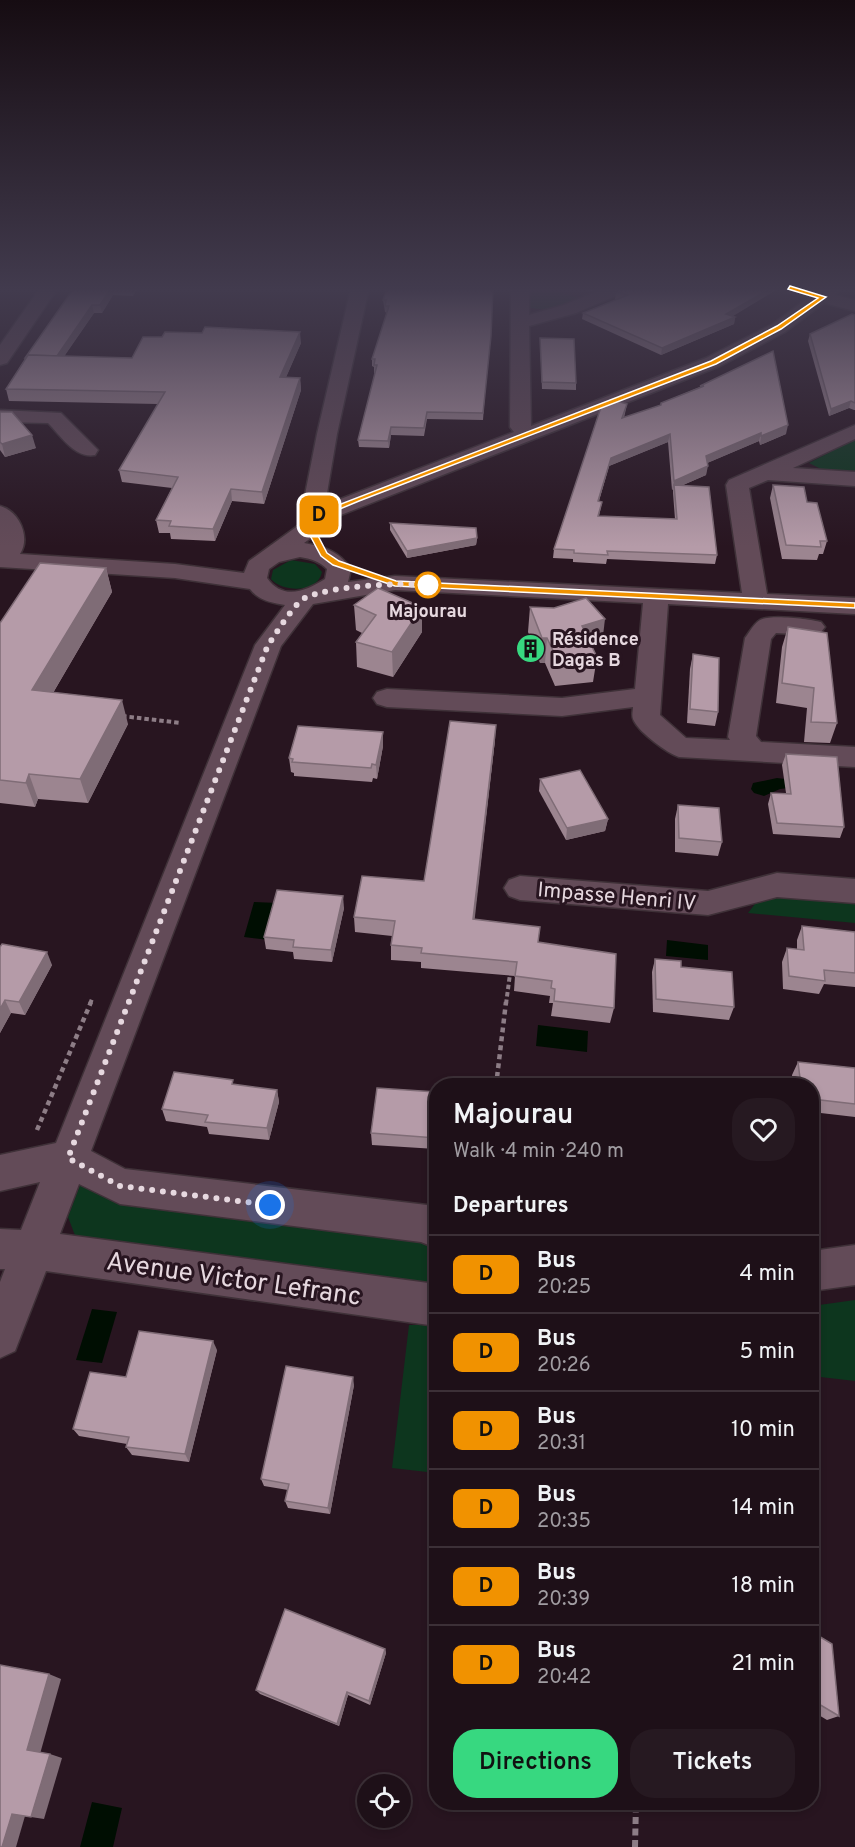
<!DOCTYPE html>
<html lang="en">
<head>
<meta charset="utf-8">
<style>
	:root { --surface:#1e1018; --page:#261921; --text:#f1f3f6; --muted:#a19da2; --line:#3c3037; --accent:#37d880 }
	body { margin:0; font-family:Overpass,sans-serif; background:var(--page); color:var(--text); height:100vh; display:flex; flex-direction:column; font-size:22px; white-space:nowrap }
	* { box-sizing:border-box; margin:0 }
	p { font-size:20px; color:var(--muted) }
	.icon { flex:none; width:33px; height:33px; fill:none; stroke:currentColor; stroke-width:2; stroke-linecap:round; stroke-linejoin:round }
	.map { position:relative; flex:1; overflow:hidden }
	.drawer { position:absolute; left:429px; top:1078px; width:390px; height:732px; display:flex; flex-direction:column; background:var(--surface); border-radius:24px; box-shadow:0 3px 9px #0003,0 0 0 2px var(--line) }
	.drawer>* { flex:none }
	.badge { padding:0 12px; border-radius:9px; font-size:21px; line-height:39px }
	.tools { position:absolute; left:357px; top:1774px; display:grid; gap:12px }
	.tools a { display:grid; place-items:center; width:54px; height:54px; border-radius:50%; background:var(--surface); box-shadow:0 3px 9px #0003,0 0 0 2px var(--line); font-size:30px }
	.you { position:absolute; width:30px; height:30px; margin:-15px; border:4px solid #fff; border-radius:50%; background:#1a73e8; box-shadow:0 0 0 9px #1a73e833 }
	.map>.badge { position:absolute; translate:-50% -50%; box-shadow:0 0 0 3px #fff }
	h2 { padding:0 24px; font-size:22px; line-height:54px }
	.round { display:grid; place-items:center; flex:none; width:63px; height:63px; border-radius:24px; background:var(--page) }
	.headline { display:flex; align-items:center; justify-content:space-between; height:102px; padding:0 24px }
	h1 { font-size:28px; font-weight:600; line-height:45px }
	.cta { display:flex; gap:12px; margin-top:auto; padding:12px 24px }
	.cta a { flex:1; height:69px; border-radius:24px; background:var(--accent); color:#111; font-size:24px; font-weight:600; line-height:69px; text-align:center }
	.cta a+a { background:var(--page); color:var(--text) }
	ul { padding:0; list-style:none }
	li { display:flex; align-items:center; gap:18px; height:78px; padding:0 24px; border-top:2px solid var(--line) }
	li div { flex:1 }
	li b { display:block; font-size:22px }
	li em { font-style:normal }
	li .badge { min-width:66px; font-weight:700; text-align:center }
	.map>svg:first-child { display:block }
	.green { fill:#0d361e }
	.water { fill:#000e02 }
	.lines { fill:none; stroke-linecap:round; stroke-linejoin:round }
	.minor-casing { stroke:#3f3138; stroke-width:3 }
	.path-far2 { stroke:#8d7d86; stroke-width:4; stroke-dasharray:4.5 3; stroke-linecap:butt }
	.path-far1 { stroke:#8d7d86; stroke-width:4.5; stroke-dasharray:5 4; stroke-linecap:butt }
	.path { stroke:#8d7d86; stroke-width:6; stroke-dasharray:7 4.5; stroke-linecap:butt }
	.minor { fill:#634b58; fill-rule:evenodd }
	.wall { fill:#9c8590; fill-rule:evenodd }
	.shaded-wall { fill:#7f6c76 }
	.building { fill:#b59ba8; stroke:#7f6c76; stroke-width:1.5 }
	.line { fill:#f19200; stroke:#fff; stroke-width:1.5 }
	.walk { stroke:#e6d8df; stroke-width:6; stroke-dasharray:0 10.8 }
	.stop-dot { fill:#fff; stroke:#f19200; stroke-width:3 }
	.labels { text-anchor:middle; stroke-width:6; stroke-linejoin:round; paint-order:stroke }
	.far-stop-label { font-size:18px; font-weight:bold; fill:#e6d8df; stroke:#281520 }
	.far-poi-label { font-size:18px; font-weight:bold; fill:#e6d8df; stroke:#281520; text-anchor:start }
	.street-label { font-size:21px; fill:#e6d8df; stroke:#281520 }
	.near-street-label { font-size:26px; fill:#e6d8df; stroke:#281520 }
</style>
</head>
<body>
<div class="map">
<svg width="855" height="1847" viewBox="0 0 855 1847">
	<rect width="100%" height="100%" fill="#281520"/>
	<g class="green">
		<path d="M527 288H545L582 299C562 307 549 313 527 307Z"/>
		<path d="M855 439V471L821 469 809 463Z"/>
		<path d="M291 560 315 564 322 572C318 593 283 593 271 579L273 570Z"/>
		<path d="M800 895 855 896V923L748 913 758 900Z"/>
		<path d="M92 1184 432 1242 436 1246V1284L76 1238 68 1217 80 1185Z"/>
		<path d="M855 1300V1381L812 1376V1306Z"/>
		<path d="M409 1325H436V1473L392 1468Z"/>
	</g>
	<g class="water">
		<path d="M777 778 785 779 789 788 780 789 764 796 754 793 751 789 753 783Z"/>
		<path d="M254 902 278 903 269 940 244 937Z"/>
		<path d="M667 940 708 945V960L666 956Z"/>
		<path d="M538 1025 588 1031 587 1052 536 1046Z"/>
		<path d="M92 1309 117 1312 102 1363 76 1360Z"/>
		<path d="M92 1802 122 1808 113 1847H80Z"/>
	</g>
	<g class="lines">
		<defs>
			<g id="minor">
				<path d="M40 288H58L7 363 0 365V345Z"/>
				<path d="M351 288H369L337 434 325 505 514 432 510 427 511 288H529V315L564 305 605 288H628L625 292 576 313 529 326 531 426 706 358 773 324 808 298 784 292 781 288 818 290 822 288H842L835 295 855 300V311L824 303 785 332 720 366 323 522 318 533 304 543C325 547 339 551 351 569L348 582 395 576 742 593 726 485 729 480 855 425V439L793 468 855 472V486L768 480 749 488 767 594 855 598V614L668 604 660 715 686 738 730 740 728 737 745 638C749 633 754 623 760 620 770 614 810 619 821 622L825 627 821 632 812 635 776 633 771 639 756 736 761 742 855 747V767L679 757C667 753 640 733 634 721 631 716 633 712 633 707L562 716 387 707 377 704 373 698 377 692 387 689 562 698 635 689 643 603 395 590 313 604 281 646 91 1151 125 1169 427 1205 436 1209V1248L421 1242 120 1204 79 1184 60 1234 436 1284V1326L46 1271 15 1351 0 1358V1282L5 1269H0V1229L21 1230 40 1182 0 1191V1155L56 1143 255 645 285 605C272 603 258 600 250 589L175 578 0 567V506C19 511 31 537 20 554L175 564 244 573 249 561 299 525 317 434ZM300 557C311 559 319 561 327 569L325 579C306 591 283 601 267 578L269 569 279 562Z"/>
				<path d="M0 410 61 413 98 450 95 455C75 459 61 436 48 423L0 422Z"/>
				<path d="M777 873 855 879V903L777 897 708 915 520 900 509 896 504 888 509 880 520 876 708 891Z"/>
				<path d="M855 1245V1285L812 1291V1251Z"/>
			</g>
		</defs>
		<use href="#minor" class="minor-casing"/>
		<g class="path-far2">
			<path d="M122 716 181 723"/>
			<path d="M90 1004 92 999"/>
			<path d="M506 1004 510 974"/>
		</g>
		<g class="path-far1">
			<path d="M496 1086 506 1002"/>
			<path d="M37 1130 91 1002"/>
		</g>
		<path class="path" d="M635 1847 636 1803"/>
		<use href="#minor" class="minor"/>
	</g>
	<g class="wall">
		<path d="M74 288H138L133 296 113 295 102 313H94L64 356 132 358 301 343 286 377 300 378 301 390 264 504 232 501 215 541 171 539 170 533H159L156 520 172 488 122 482 119 470 158 404 9 401 6 389 25 359V358Z"/>
		<path d="M493 288 483 420 427 419 424 436 391 435 389 448 359 447 358 440 375 373H374V367L372 366V359L387 313 385 312 383 300Z"/>
		<path d="M580 288H599L591 291Z"/>
		<path d="M625 288H779L732 316 735 317 734 324 661 355 582 319 583 313 618 299H615L616 292Z"/>
		<path d="M855 315V410H854L849 408 829 416 808 341 810 334Z"/>
		<path d="M540 338 576 383V390L542 389Z"/>
		<path d="M773 351 786 434 760 445 759 441 707 463 706 475 683 485 717 555 715 564 607 559 606 564 573 562V559L553 558 554 549 627 404 624 418 660 405 661 403 700 387V386ZM668 442 672 490 673 489V493L675 519 599 516 602 502 599 501 609 466Z"/>
		<path d="M0 412 36 448 5 457 0 450Z"/>
		<path d="M773 485 807 502 827 541 823 554H819L817 560 782 559 770 498Z"/>
		<path d="M390 523 477 538 476 545 407 558 390 530Z"/>
		<path d="M106 568 112 592 53 693 128 724 88 803 38 799 35 807 0 803V623Z"/>
		<path d="M354 605 422 607V632L393 677 357 667 356 642 362 633 356 630Z"/>
		<path d="M530 607 602 644 592 647 597 657 593 682 555 686 545 663H540L528 632Z"/>
		<path d="M788 627 837 723 830 743 804 742 807 708 776 703 782 647Z"/>
		<path d="M693 654 718 712 715 726 687 723 690 669Z"/>
		<path d="M495 740 474 919 538 942 614 1008 610 1023 551 1016 553 1003H549L550 996 514 991 515 976 421 968V962L391 960V945L392 936 355 932 354 917 424 881Z"/>
		<path d="M383 746 377 779 373 778 372 782 294 776V773L291 772 289 758Z"/>
		<path d="M786 754 844 827 840 838 773 834 768 804 771 793H786L782 765Z"/>
		<path d="M540 779 608 819 605 831 566 840 539 791Z"/>
		<path d="M678 805 722 842 718 856 675 852V819Z"/>
		<path d="M344 908 332 962 294 959 293 952 266 949 264 937Z"/>
		<path d="M802 926 855 932V987L824 984 819 994 783 989 782 962 787 948 797 950V940Z"/>
		<path d="M0 947 52 965 25 1015 11 1013 0 1033Z"/>
		<path d="M655 959 681 967 734 1007 729 1020 653 1012 652 972Z"/>
		<path d="M798 1062 855 1068V1117L812 1112V1086H793L792 1075Z"/>
		<path d="M234 1085 277 1090 279 1102 269 1140 209 1134 207 1127 166 1121 162 1109Z"/>
		<path d="M436 1092V1149L372 1145 371 1133Z"/>
		<path d="M217 1350 189 1462 132 1455 126 1447 127 1444 79 1436 73 1429 126 1377Z"/>
		<path d="M354 1385 330 1514 288 1508 285 1501 288 1490 264 1486 261 1479Z"/>
		<path d="M812 1632 839 1716 827 1720 812 1711Z"/>
		<path d="M385 1649 386 1653 370 1705 348 1695 339 1726 260 1694 256 1690Z"/>
	</g>
	<g class="shaded-wall">
		<path d="M111 288H112L113 295 102 313 100 305Z"/>
		<path d="M132 288H138L133 296Z"/>
		<path d="M591 288H599L591 291Z"/>
		<path d="M771 288H779L725 321 726 314Z"/>
		<path d="M92 305 94 313 57 367 55 359Z"/>
		<path d="M735 317 734 324 661 355 662 348Z"/>
		<path d="M300 332 301 343 281 389 280 377Z"/>
		<path d="M300 378 301 390 264 504 262 492Z"/>
		<path d="M851 401 849 408 829 416 831 409Z"/>
		<path d="M788 425 786 434 760 445 761 436Z"/>
		<path d="M391 427V435L389 448 388 441Z"/>
		<path d="M761 433 759 441 705 464 706 456Z"/>
		<path d="M670 434 668 442 609 466 596 510 598 501 611 458Z"/>
		<path d="M32 435 36 448 5 457 2 444Z"/>
		<path d="M708 466 706 475 674 489V485L673 489 672 490 674 481Z"/>
		<path d="M231 489 232 501 215 541 213 529Z"/>
		<path d="M477 538 476 545 407 558V551Z"/>
		<path d="M106 568 112 592 40 715 32 690Z"/>
		<path d="M422 607V632L393 677 392 652Z"/>
		<path d="M605 619 602 644 579 651 582 626Z"/>
		<path d="M542 638H547L545 663H540Z"/>
		<path d="M122 700 128 724 88 803 80 779Z"/>
		<path d="M496 725 495 740 473 934V919Z"/>
		<path d="M383 732V746L377 779 376 765Z"/>
		<path d="M29 774 38 799 35 807 26 783Z"/>
		<path d="M608 819 605 831 566 840 567 828Z"/>
		<path d="M343 896 344 908 332 962 331 950Z"/>
		<path d="M47 952 52 965 25 1015 19 1002Z"/>
		<path d="M5 1000 11 1013 0 1033V1009Z"/>
		<path d="M277 1090 279 1102 269 1140 267 1128Z"/>
		<path d="M213 1341 217 1350 189 1462 185 1454Z"/>
		<path d="M353 1377 354 1385 330 1514 328 1508Z"/>
		<path d="M385 1649 386 1653 370 1705 369 1701Z"/>
		<path d="M49 1674 61 1679 40 1754 27 1750Z"/>
		<path d="M347 1692 348 1695 339 1726 337 1724Z"/>
		<path d="M50 1754 62 1758 44 1819 31 1817Z"/>
		<path d="M12 1814 25 1816 16 1847H2Z"/>
	</g>
	<g class="building">
		<path d="M74 288H111L100 305H92L57 356 28 355 26 358H25Z"/>
		<path d="M387 288H493L491 336 483 413 427 412 424 428 391 427 388 441 358 440 377 365H374L375 359H372L389 306H385L386 300H383Z"/>
		<path d="M625 288H771L726 314 735 317 662 348 583 313 628 295 616 292Z"/>
		<path d="M852 314 855 315V403L851 401 831 409 810 334Z"/>
		<path d="M205 327 300 332 280 377 300 378 262 492 231 489 213 529 169 526 171 521 156 520 178 477 119 470 165 392 6 389 28 355 132 358 143 337H162L165 332 202 333Z"/>
		<path d="M540 338 574 339 576 383 542 382Z"/>
		<path d="M773 351 788 425 761 436V433L706 456 708 466 674 481 670 434 611 458 598 501 602 502 598 516 677 519 674 485 709 487 717 555 607 551 608 555 574 553V550L554 549 601 407 617 401 627 404 622 418 661 405V403L704 386H700Z"/>
		<path d="M0 412H12L32 435 2 444 0 442Z"/>
		<path d="M773 485 804 487 807 502 817 503 827 541H820L821 547 786 545Z"/>
		<path d="M390 523 476 528 477 538 407 551Z"/>
		<path d="M40 563 106 568 32 690 122 700 80 779 29 774 26 783 0 780V623Z"/>
		<path d="M378 588 422 607 392 652 356 642 376 615 354 605Z"/>
		<path d="M586 598 605 619 582 626 597 657 558 661 547 638H542L530 607 554 608Z"/>
		<path d="M788 627 827 633 837 723 811 722 814 688 782 683Z"/>
		<path d="M693 654 719 658 718 712 690 709Z"/>
		<path d="M450 721 496 725 473 919 540 927 538 942 616 954 614 1008 554 1001 555 989 551 988 552 981 515 976 517 962 421 953 422 948 391 945 395 921 354 917 362 876 424 881Z"/>
		<path d="M298 726 383 732 376 765 372 764 371 768 292 762 293 759 289 758Z"/>
		<path d="M786 754 837 757 844 827 777 823 771 793 791 794Z"/>
		<path d="M580 770 608 819 567 828 540 779Z"/>
		<path d="M678 805 719 808 722 842 679 838Z"/>
		<path d="M277 890 343 896 331 950 293 947 294 940 264 937Z"/>
		<path d="M802 926 855 932V973L824 970 825 981 789 976 787 948 804 950Z"/>
		<path d="M2 944 47 952 19 1002 5 1000 0 1009V947Z"/>
		<path d="M655 959 681 961V967L732 972 734 1007 656 999Z"/>
		<path d="M798 1062 855 1068V1104L812 1099V1086H801Z"/>
		<path d="M174 1072 233 1080 232 1084 277 1090 267 1128 205 1122 208 1115 162 1109Z"/>
		<path d="M377 1088 436 1092V1138L371 1133Z"/>
		<path d="M139 1331 213 1341 185 1454 126 1447 129 1437 73 1429 90 1372 126 1377Z"/>
		<path d="M286 1366 353 1377 328 1508 285 1501 289 1484 261 1479Z"/>
		<path d="M285 1609 385 1649 369 1701 347 1692 337 1724 256 1690Z"/>
		<path d="M812 1632 832 1644 839 1716 812 1700Z"/>
		<path d="M0 1665 49 1674 27 1750 50 1754 31 1817 12 1814 2 1847H0Z"/>
	</g>
	<linearGradient id="sky" x2="0" y2="1"><stop stop-color="#160c12"/><stop offset="0.53" stop-color="#423b4e"/><stop offset="1" stop-color="#423b4e" stop-opacity="0"/></linearGradient>
	<rect width="855" height="547" fill="url(#sky)"/>
	<path class="line" d="M790 286 826 297 781 329 716 364 359 501 316 519 314 528 327 553 339 561 396 581 855 603V608L395 586 333 565 321 556 306 528 310 516 711 361 777 326 818 298 788 289Z"/>
	<g class="lines">
		<path class="walk" d="M270 1205 120 1186 68 1158 268 645C276 634 295 602 305 598 333 585 400 583 428 585"/>
	</g>
	<defs>
		<symbol id="building-disc" viewBox="-11 -11 22 22"><circle r="9.5" fill="#37d880" stroke="#281520"/><path d="M-4-6H4V6H1V3H-1V6H-4ZM-2.5-4.3h1.7v1.8h-1.7ZM.8-4.3h1.7v1.8H.8ZM-2.5-1h1.7V.8h-1.7ZM.8-1h1.7V.8H.8Z" fill="#111"/></symbol>
	</defs>
	<g fill-rule="evenodd">
		<use href="#building-disc" x="514" y="632" width="33" height="33"/>
	</g>
	<circle class="stop-dot" cx="428" cy="585" r="12"/>
	<g class="labels">
		<g class="far-stop-label">
			<text x="428" y="617">Majourau</text>
		</g>
		<g class="far-poi-label">
			<text x="552" y="645">Résidence<tspan x="552" dy="21">Dagas B</tspan></text>
		</g>
		<g class="street-label">
			<text transform="translate(617 896) rotate(5)" y="7">Impasse Henri IV</text>
		</g>
		<g class="near-street-label">
			<text transform="translate(234 1278) rotate(8)" y="9">Avenue Victor Lefranc</text>
		</g>
	</g>
</svg>
<div class="tools">
<a><svg class="icon" aria-label="locate" viewBox="0 0 24 24"><circle cx="12" cy="12" r="6"/><path d="M12 2v4M12 18v4M2 12h4M18 12h4"/></svg></a>
</div>
<div class="you" style="left:270px;top:1205px"></div>
<b class="badge" style="left:319px;top:515px;background:#f19200;color:#111">D</b>
<section class="drawer">
<div class="headline"><div><h1>Majourau</h1><p>Walk · 4 min · 240 m</p></div><a class="round"><svg class="icon" aria-label="heart" viewBox="0 0 24 24"><path d="M12 20l-8-8c-3-5 5-10 8-4 3-6 11-1 8 4z"/></svg></a></div>
<h2>Departures</h2>
<ul>
<li><span class="badge" style="background:#f19200;color:#111">D</span><div><b>Bus</b><p>20:25</p></div><em>4 min</em></li>
<li><span class="badge" style="background:#f19200;color:#111">D</span><div><b>Bus</b><p>20:26</p></div><em>5 min</em></li>
<li><span class="badge" style="background:#f19200;color:#111">D</span><div><b>Bus</b><p>20:31</p></div><em>10 min</em></li>
<li><span class="badge" style="background:#f19200;color:#111">D</span><div><b>Bus</b><p>20:35</p></div><em>14 min</em></li>
<li><span class="badge" style="background:#f19200;color:#111">D</span><div><b>Bus</b><p>20:39</p></div><em>18 min</em></li>
<li><span class="badge" style="background:#f19200;color:#111">D</span><div><b>Bus</b><p>20:42</p></div><em>21 min</em></li>
</ul>
<div class="cta"><a>Directions</a><a>Tickets</a></div>
</section>
</div>
</body>
</html>
